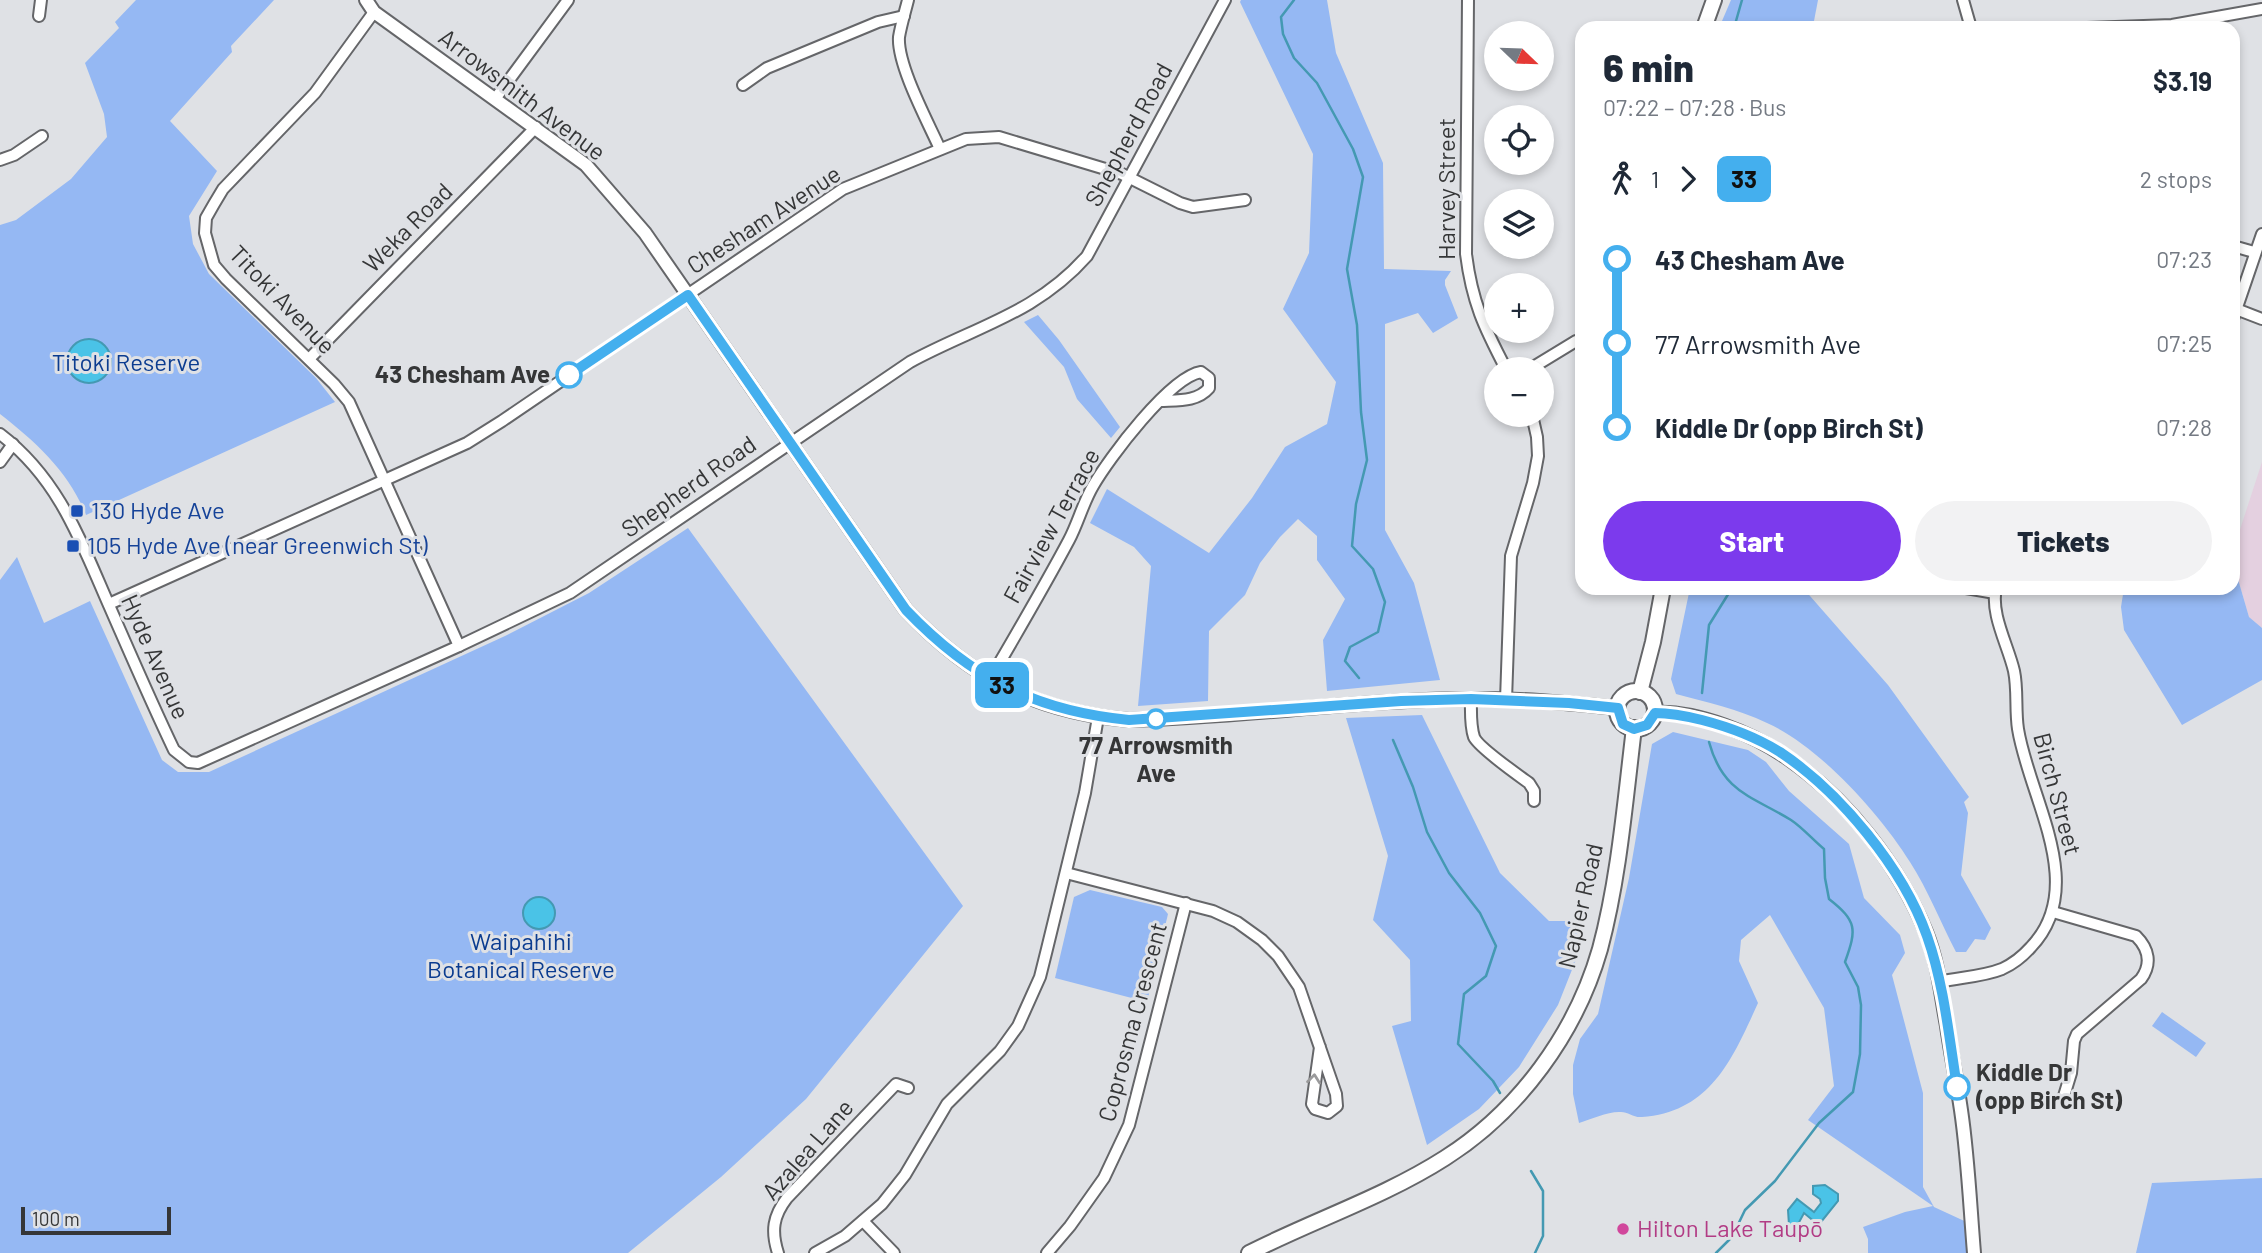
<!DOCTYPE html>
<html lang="en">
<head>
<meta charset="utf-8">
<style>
	:root { --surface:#fff; --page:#f2f2f3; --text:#1f2937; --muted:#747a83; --accent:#7c3aed }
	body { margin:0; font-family:Barlow,sans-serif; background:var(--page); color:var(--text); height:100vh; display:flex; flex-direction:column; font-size:26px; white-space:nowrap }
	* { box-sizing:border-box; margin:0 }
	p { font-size:23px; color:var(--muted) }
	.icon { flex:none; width:38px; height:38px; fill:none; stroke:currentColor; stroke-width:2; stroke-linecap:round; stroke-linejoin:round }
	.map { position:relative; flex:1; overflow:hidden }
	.side { position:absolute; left:1575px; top:21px; width:665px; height:574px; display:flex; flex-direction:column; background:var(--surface); border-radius:21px; box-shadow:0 4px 10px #0003 }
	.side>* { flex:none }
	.badge { padding:0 14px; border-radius:10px; font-size:24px; line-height:46px }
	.needle { width:46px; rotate:113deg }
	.buttons { position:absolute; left:1484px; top:21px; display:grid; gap:14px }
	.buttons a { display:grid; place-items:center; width:70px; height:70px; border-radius:50%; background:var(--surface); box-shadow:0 4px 10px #0003; font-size:35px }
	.scale { position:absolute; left:21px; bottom:18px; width:150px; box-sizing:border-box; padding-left:7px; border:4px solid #353637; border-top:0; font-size:19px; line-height:24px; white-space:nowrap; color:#353637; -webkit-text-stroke:5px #dfe1e5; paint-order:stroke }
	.map>.badge { position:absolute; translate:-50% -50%; box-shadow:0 0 0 4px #fff }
	.legs { display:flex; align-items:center; gap:10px; height:77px; padding:0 28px; font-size:23px }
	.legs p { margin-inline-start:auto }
	.headline { display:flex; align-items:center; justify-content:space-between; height:119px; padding:0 28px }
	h1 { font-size:38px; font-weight:800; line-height:52px }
	.button { display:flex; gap:14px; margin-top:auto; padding:14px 28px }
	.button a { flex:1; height:80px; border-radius:42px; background:var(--accent); color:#fff; font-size:28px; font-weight:800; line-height:80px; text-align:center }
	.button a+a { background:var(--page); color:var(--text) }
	ul { padding:0 28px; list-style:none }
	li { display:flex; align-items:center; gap:24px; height:84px; font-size:26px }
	li i { display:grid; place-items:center; width:10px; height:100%; margin:0 9px; background:currentColor }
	li i::after { content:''; width:18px; height:18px; margin:-9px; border:5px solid; border-radius:50%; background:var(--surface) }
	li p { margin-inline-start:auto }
	li:first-child i { background:linear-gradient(#0000 50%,currentColor 0) }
	li:last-child i { background:linear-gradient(currentColor 50%,#0000 0) }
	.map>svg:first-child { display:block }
	.education { fill:#e4d0e0 }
	.green { fill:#95b8f3 }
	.water { fill:#4ac3e7; stroke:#4499b2; stroke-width:2 }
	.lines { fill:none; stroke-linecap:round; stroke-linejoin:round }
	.stream { stroke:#4499b2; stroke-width:2.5 }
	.minor-casing { stroke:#656669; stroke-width:14 }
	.tertiary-casing { stroke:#656669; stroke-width:16 }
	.secondary-casing { stroke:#656669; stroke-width:18 }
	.minor { stroke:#fff; stroke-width:10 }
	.tertiary { stroke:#fff; stroke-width:12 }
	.secondary { stroke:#fff; stroke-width:14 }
	.oneway { stroke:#9a9a9b }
	.line-1-casing { stroke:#fff; stroke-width:16 }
	.line-1 { stroke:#44afee; stroke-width:10 }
	.stop-1-dot { fill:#fff; stroke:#44afee; stroke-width:3.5 }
	.transit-dot { fill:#1a4fb4; stroke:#dfe1e5; stroke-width:2.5 }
	.hotel-dot { fill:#d1479c; stroke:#dfe1e5; stroke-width:2.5 }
	.labels { text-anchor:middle; stroke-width:6; stroke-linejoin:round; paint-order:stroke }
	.street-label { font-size:24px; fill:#353637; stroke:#dfe1e5 }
	.park-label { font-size:24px; fill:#0b3c90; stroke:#dfe1e5 }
	.stop-label { font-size:24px; font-weight:bold; fill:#353637; stroke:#dfe1e5; text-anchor:end }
	.transit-label { font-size:24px; fill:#164399; stroke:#dfe1e5; text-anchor:start }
	.hotel-label { font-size:24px; fill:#b23c85; stroke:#dfe1e5; text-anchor:start }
</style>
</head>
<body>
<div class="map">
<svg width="2262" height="1253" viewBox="0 0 2262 1253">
	<rect width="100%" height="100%" fill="#dfe1e5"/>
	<path class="education" d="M2262 462V628L2249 617 2233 562V551Z"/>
	<g class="green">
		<path d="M136 0H274L231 46 232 52 170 121 217 171 189 216 193 244 209 274 316 378 335 402 86 515C69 472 36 442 0 414V225L16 220 71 179 107 137 104 114 85 63 119 28 115 22Z"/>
		<path d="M1241 0H1327L1336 53 1383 163 1384 269 1451 271 1445 280V285L1458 318 1433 333 1418 313 1385 324V530L1414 583 1440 680 1327 691 1323 640 1345 599 1317 560V536L1298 519 1280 537 1260 563 1245 595 1209 631 1208 701 1138 706 1151 566 1134 547 1090 523 1107 489 1209 553 1252 498 1285 447 1327 424 1336 382 1283 309 1309 253 1313 154 1240 2Z"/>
		<path d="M1731 0H1818L1814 21 1809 28H1719Z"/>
		<path d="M1038 315 1059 340 1120 427 1111 438 1077 399 1064 367 1024 322Z"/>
		<path d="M688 528 963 906 806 1099 721 1177 628 1253H0V580L17 557 44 623 90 601 162 760 178 772H209L505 636 589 593Z"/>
		<path d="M2233 562 2249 617 2262 628V680L2182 725 2124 630 2121 607 2124 588H2233Z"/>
		<path d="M1690 588H1803L1888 685 1969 797 1964 802 1968 813 1961 875 1991 928 1985 940 1975 939 1966 952H1956C1941 923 1928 890 1910 862 1880 814 1819 746 1767 723 1738 709 1706 702 1676 694L1671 679Z"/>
		<path d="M1422 715 1500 873 1549 921H1580L1577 957 1558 1005 1519 1067 1479 1109 1427 1145 1392 1026 1411 1021 1410 960 1373 920 1388 856 1346 718Z"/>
		<path d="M1673 732 1748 750 1766 762 1789 791 1849 844 1864 898 1900 935 1905 953 1892 975 1923 1093V1187L1934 1207 1973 1225 1975 1253H1868V1239L1863 1227 1905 1212 1933 1206 1808 1120 1834 1086 1824 1008 1770 915 1741 940 1739 961 1758 1003C1733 1058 1711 1112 1642 1117 1634 1118 1628 1112 1621 1112 1609 1111 1591 1119 1579 1123L1573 1094V1065L1580 1039 1598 1014 1629 878 1652 744Z"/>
		<path d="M1090 890 1162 907 1168 914 1147 1002 1055 978 1074 897Z"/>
		<path d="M2162 1012 2206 1043 2196 1057 2152 1026Z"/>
		<path d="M2262 1178V1253H2136L2152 1183Z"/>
	</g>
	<g class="water">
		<circle cx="89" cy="361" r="22"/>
		<circle cx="539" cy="913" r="16"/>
		<path d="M1825 1185 1838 1194V1201L1821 1222 1816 1223 1804 1213 1796 1228 1789 1225 1788 1210 1797 1199 1814 1212 1821 1203 1820 1199 1813 1194V1186Z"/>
	</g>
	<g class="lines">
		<g class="stream">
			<path d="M1294 0 1281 17 1283 34 1294 58 1317 83 1353 149 1363 177 1347 269 1357 325 1361 412 1367 460 1356 504 1352 546 1373 569 1385 602 1378 632 1350 647 1345 661 1359 678"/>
			<path d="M1734 28 1742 0"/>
			<path d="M1702 693 1709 625 1732 588"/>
			<path d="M1393 740 1413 787 1427 832 1449 873 1480 913 1496 946 1486 976 1464 994 1458 1044 1493 1081 1500 1093"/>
			<path d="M1709 742C1723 793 1752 796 1791 820 1803 828 1813 840 1824 849L1825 878 1829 899C1857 921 1857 929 1845 962L1858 987 1861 1005 1860 1054 1853 1092 1819 1123 1775 1181 1745 1210 1732 1237 1716 1253"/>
			<path d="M1531 1171 1543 1191V1236L1535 1253"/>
		</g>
		<defs>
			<g id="minor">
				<path d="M908 0C905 12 901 25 899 37 897 65 928 122 940 149"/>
				<path d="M1468 0 1466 254C1472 302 1484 327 1506 369"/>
				<path d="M1963 0 1971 28"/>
				<path d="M374 12 315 93 223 189 214 204 206 218 205 233 214 265 226 279 334 384 349 402 459 646"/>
				<path d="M39 16 41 0"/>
				<path d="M2087 28 2172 25 2262 9"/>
				<path d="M743 85 767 68 878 22 904 16"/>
				<path d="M495 99 568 0"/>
				<path d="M0 160 14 155 42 136"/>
				<path d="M2233 246 2254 252"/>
				<path d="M2236 309 2262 319"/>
				<path d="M2233 319 2262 234"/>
				<path d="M309 359 536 127"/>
				<path d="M1530 369 1576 341"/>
				<path d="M0 434C58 478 80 539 108 603 130 653 151 702 174 750L189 762 198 763 459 646 570 593 910 362C974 327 1036 314 1087 256L1225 0"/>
				<path d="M0 462 13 444"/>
				<path d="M1966 588 1995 593"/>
				<path d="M109 604 467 443 502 421 843 189 966 139 999 137 1122 174 1180 203 1193 207 1245 200"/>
				<path d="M990 679C1017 633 1044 587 1069 540 1078 523 1083 503 1093 486 1109 458 1170 377 1201 372L1209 378V388C1197 402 1178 400 1160 401"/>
				<path d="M1471 699C1471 711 1470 725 1474 737 1478 747 1518 775 1529 783L1534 791V801"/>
				<path d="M1506 700 1511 556 1533 483 1538 456 1537 437 1532 415"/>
				<path d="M1066 873 1213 911 1237 922 1262 940 1278 956 1299 987 1336 1094 1337 1106 1328 1113 1315 1109 1312 1104 1320 1047"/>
				<path d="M2053 912 2136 936C2149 949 2152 964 2141 979L2077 1034 2074 1041 2071 1073 2064 1096"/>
				<path d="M1939 982C1960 977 1982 977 2002 969 2013 964 2023 956 2031 947 2089 886 2029 798 2018 729 2015 710 2018 690 2014 671 2008 645 1990 614 1996 588"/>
				<path d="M863 1221 894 1253"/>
				<path d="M778 1253C771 1231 773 1216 787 1198L896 1084 908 1088"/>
				<path d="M815 1253 845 1236 882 1204 905 1175 947 1104 1000 1051 1018 1026 1040 977 1047 949 1085 793 1098 717"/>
				<path d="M1047 1253 1070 1226 1104 1178 1129 1125 1186 903"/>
			</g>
			<g id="tertiary">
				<path d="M366 0 374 12 586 165 645 233 906 610C971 678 1035 712 1129 720 1243 717 1355 700 1469 699 1519 698 1568 703 1618 708"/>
				<path d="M1655 713C1698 711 1754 734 1789 759 1848 800 1899 866 1926 932 1938 962 1941 994 1947 1026 1951 1054 1957 1082 1961 1110 1968 1157 1970 1205 1974 1253"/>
			</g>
			<g id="secondary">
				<path d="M1704 28 1714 0"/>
				<circle cx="1636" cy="710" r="19"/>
				<path d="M1640 692 1653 642 1663 588"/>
				<path d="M1249 1253C1314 1220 1384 1197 1445 1158 1519 1111 1576 1033 1600 949 1619 878 1625 802 1634 728"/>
			</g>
		</defs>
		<use href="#minor" class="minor-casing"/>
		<use href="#tertiary" class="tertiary-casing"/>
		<use href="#secondary" class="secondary-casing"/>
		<use href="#minor" class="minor"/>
		<use href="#tertiary" class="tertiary"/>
		<use href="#secondary" class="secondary"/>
	</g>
	<defs><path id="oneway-chevron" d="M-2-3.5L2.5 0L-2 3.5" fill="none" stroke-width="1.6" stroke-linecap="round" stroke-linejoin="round" transform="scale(1.75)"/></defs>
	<use class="oneway" href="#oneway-chevron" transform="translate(1314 1079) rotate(-84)"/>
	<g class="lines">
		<defs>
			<path id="line-1" d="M569 375 688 295 906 610C971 678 1035 711 1129 720L1401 701 1471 699 1569 703 1618 708 1623 724 1634 729 1647 725 1655 713C1671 713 1686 716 1702 720 1729 727 1756 737 1780 752 1840 792 1903 868 1927 936 1944 984 1949 1037 1957 1087"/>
		</defs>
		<use href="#line-1" class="line-1-casing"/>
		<use href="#line-1" class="line-1"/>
	</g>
	<g class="stop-1-dot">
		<circle cx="569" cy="375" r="12"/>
		<circle cx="1156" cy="719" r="9"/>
		<circle cx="1957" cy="1087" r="12"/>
	</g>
	<g class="transit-dot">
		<rect x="70" y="504" width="14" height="14" rx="3.5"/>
		<rect x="66" y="539" width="14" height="14" rx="3.5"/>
	</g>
	<circle class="hotel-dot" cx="1623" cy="1229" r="7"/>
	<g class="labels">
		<g class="street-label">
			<text transform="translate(522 95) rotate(37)" y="8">Arrowsmith Avenue</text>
			<text transform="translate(1129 135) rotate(-62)" y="8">Shepherd Road</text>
			<text transform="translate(1447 189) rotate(-90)" y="8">Harvey Street</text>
			<text transform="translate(764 220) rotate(-33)" y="8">Chesham Avenue</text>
			<text transform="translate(408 228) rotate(-45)" y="8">Weka Road</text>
			<text transform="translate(282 300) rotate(46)" y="8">Titoki Avenue</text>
			<text transform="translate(689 487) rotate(-35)" y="8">Shepherd Road</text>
			<text transform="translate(1052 526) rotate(-61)" y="8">Fairview Terrace</text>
			<text transform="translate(155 657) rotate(66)" y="8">Hyde Avenue</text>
			<text transform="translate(2057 794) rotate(75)" y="8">Birch Street</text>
			<text transform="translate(1581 906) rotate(-77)" y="8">Napier Road</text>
			<text transform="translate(1133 1022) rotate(-75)" y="8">Coprosma Crescent</text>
			<text transform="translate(808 1150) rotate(-49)" y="8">Azalea Lane</text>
		</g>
		<g class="park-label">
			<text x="126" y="371">Titoki Reserve</text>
			<text x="521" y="950">Waipahihi<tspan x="521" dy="28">Botanical Reserve</tspan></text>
		</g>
		<g class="stop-label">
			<text x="550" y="383">43 Chesham Ave</text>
			<text x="1156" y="754" text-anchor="middle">77 Arrowsmith<tspan x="1156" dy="28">Ave</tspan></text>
			<text x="1976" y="1081" text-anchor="start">Kiddle Dr<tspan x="1976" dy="28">(opp Birch St)</tspan></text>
		</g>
		<g class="transit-label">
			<text x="91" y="519">130 Hyde Ave</text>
			<text x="87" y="554">105 Hyde Ave (near Greenwich St)</text>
		</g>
		<g class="hotel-label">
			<text x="1637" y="1237">Hilton Lake Taupō</text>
		</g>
	</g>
</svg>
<div class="buttons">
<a><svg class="needle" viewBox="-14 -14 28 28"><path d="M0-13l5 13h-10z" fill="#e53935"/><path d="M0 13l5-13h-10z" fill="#747a83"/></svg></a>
<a><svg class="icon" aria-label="locate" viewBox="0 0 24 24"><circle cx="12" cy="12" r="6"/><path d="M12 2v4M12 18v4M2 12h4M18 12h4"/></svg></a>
<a><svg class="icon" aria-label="layers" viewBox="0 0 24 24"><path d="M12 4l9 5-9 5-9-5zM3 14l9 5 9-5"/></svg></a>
<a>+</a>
<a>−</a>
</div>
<div class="scale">100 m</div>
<b class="badge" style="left:1002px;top:685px;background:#44afee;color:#111">33</b>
<section class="side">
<div class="headline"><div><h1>6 min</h1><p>07:22 – 07:28 · Bus</p></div><b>$3.19</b></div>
<div class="legs"><svg class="icon" aria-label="walk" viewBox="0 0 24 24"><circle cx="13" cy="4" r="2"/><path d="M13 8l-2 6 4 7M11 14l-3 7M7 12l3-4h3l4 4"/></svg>1<svg class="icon" aria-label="forward" viewBox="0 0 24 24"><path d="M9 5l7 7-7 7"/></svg><b class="badge" style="background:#44afee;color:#111">33</b><p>2 stops</p></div>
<ul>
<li><i style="color:#44afee"></i><b>43 Chesham Ave</b><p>07:23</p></li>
<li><i style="color:#44afee"></i><span>77 Arrowsmith Ave</span><p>07:25</p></li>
<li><i style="color:#44afee"></i><b>Kiddle Dr (opp Birch St)</b><p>07:28</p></li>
</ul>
<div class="button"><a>Start</a><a>Tickets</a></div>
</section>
</div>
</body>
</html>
